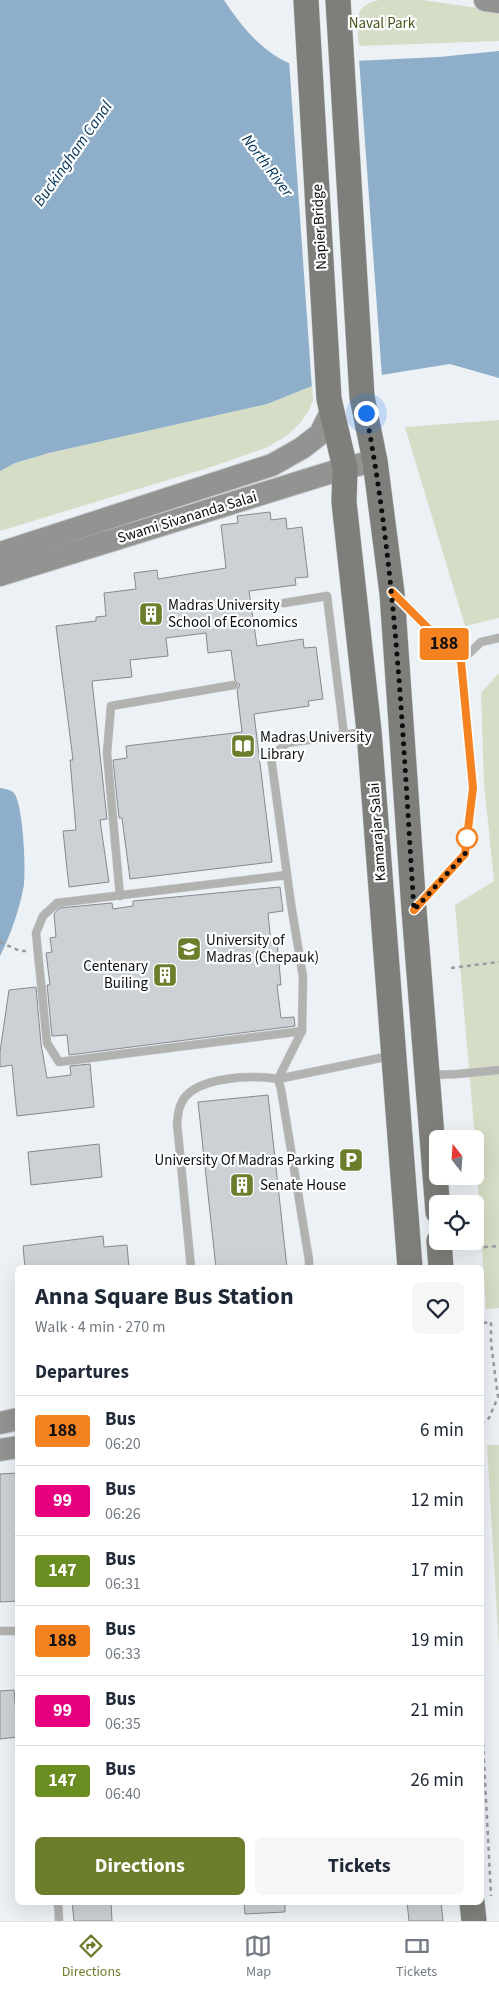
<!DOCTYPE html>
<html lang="en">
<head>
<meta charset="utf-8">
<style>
	:root { --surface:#fff; --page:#f6f6f7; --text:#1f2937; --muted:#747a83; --line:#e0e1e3; --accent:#6c7d2c }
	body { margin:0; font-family:"Source Sans 3",sans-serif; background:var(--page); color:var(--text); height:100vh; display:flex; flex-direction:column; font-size:19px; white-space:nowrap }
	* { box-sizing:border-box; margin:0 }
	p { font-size:16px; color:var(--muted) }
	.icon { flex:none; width:28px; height:28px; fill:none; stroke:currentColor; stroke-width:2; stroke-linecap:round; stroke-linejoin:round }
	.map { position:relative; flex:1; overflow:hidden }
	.sheet { position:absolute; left:15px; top:1265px; width:469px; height:640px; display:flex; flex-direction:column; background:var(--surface); border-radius:8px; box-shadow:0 5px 20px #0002 }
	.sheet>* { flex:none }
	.badge { padding:0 10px; border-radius:4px; font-size:18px; line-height:32px }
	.needle { width:32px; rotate:343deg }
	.buttons { position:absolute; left:429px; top:1130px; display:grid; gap:10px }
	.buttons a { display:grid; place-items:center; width:55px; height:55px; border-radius:8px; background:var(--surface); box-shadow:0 5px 20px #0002; font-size:25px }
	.you { position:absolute; width:25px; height:25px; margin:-12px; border:4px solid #fff; border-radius:50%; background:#1a73e8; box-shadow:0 0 0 8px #1a73e833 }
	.map>.badge { position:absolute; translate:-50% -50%; box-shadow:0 0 0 2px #fff }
	h2 { padding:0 20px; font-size:19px; line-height:45px }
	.round { display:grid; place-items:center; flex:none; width:52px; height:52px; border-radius:8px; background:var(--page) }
	.summary { display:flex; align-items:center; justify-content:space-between; height:85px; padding:0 20px }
	h1 { font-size:24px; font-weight:700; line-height:38px }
	.button { display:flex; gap:10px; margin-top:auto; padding:10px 20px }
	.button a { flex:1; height:58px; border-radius:8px; background:var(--accent); color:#fff; font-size:20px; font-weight:700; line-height:58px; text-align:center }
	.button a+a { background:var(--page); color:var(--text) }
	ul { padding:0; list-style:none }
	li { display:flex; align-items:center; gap:15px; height:70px; padding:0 20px; border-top:1px solid var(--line) }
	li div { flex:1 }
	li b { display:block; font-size:19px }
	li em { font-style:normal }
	li .badge { min-width:55px; font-weight:700; text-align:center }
	.menu { display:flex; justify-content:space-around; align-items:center; height:70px; border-top:1px solid var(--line); background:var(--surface); font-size:14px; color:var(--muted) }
	.menu a { display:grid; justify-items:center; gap:2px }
	.menu .selected { color:var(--accent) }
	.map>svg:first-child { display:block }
	.green { fill:#d6ddc6 }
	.water { fill:#8faec9 }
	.pier { fill:#ecf1f6 }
	.building { fill:#ccd1d5; stroke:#868a8e }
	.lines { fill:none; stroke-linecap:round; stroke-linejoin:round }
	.lane-casing { stroke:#c8cdd1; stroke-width:9 }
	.secondary-casing { stroke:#c8cdd1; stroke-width:24 }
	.primary-casing { stroke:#c8cdd1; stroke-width:26 }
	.path { stroke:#999ca0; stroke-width:2.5; stroke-dasharray:4 4; stroke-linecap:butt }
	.lane { stroke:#b2b3b0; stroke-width:8 }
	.secondary { stroke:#939491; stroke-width:22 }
	.primary { stroke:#7e7f7b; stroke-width:25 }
	.line-casing { stroke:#fff; stroke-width:11 }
	.line { stroke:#f58220; stroke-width:8 }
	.walk { stroke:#0c0d0e; stroke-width:5; stroke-dasharray:0 9 }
	.stop-dot { fill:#fff; stroke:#f58220; stroke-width:2.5 }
	.labels { text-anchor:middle; stroke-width:4.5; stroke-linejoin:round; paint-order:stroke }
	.park-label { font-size:15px; fill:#4a561d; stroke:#fdfeff }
	.street-label { font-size:15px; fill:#0c0d0e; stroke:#fdfeff }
	.poi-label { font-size:15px; fill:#0c0d0e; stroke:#fdfeff; text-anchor:start }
	.water-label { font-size:16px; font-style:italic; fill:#003256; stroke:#fdfeff }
</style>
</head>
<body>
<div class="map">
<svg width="499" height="1921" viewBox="0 0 499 1921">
	<rect width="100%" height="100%" fill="#ecf1f6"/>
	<g class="green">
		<path d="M380 0H422L499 11V41L359 46C358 24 351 5 380 0Z"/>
		<path d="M312 386 313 400 309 410 301 422 288 435 268 447 214 466 0 531V471L15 463 49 453 267 404Z"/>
		<path d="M499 420V618L465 626 405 427Z"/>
		<path d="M499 673V1308L486 1309 475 1139 455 905 494 881 484 783 481 693Z"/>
		<path d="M487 1445H499V1648Z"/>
	</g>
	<g class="water">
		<path d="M0 0H224C241 26 262 52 291 64L439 57 499 51V378L450 364 312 386 267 404 49 453 15 463 0 471Z"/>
		<path d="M0 788C5 789 10 789 14 793 23 804 26 868 24 884 21 905 10 937 0 956Z"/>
	</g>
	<path class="pier" d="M359 59 382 377 312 389 289 60 324 61Z"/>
	<g class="building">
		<path d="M270 512 271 520 286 518 287 529 302 527 308 577 295 578 296 585 249 591 257 646 303 639 304 648 316 647 323 699 308 701 309 706 254 714 272 862 130 879 122 818H119L113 760 127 758 126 746 242 732 237 690 240 685 235 680 231 650 208 653 206 633 166 638 168 656 130 660 132 677 92 681 107 819 100 820 109 882 69 887 63 831 76 830 70 760H73L56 626 96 621V617L106 616 104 593 136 589 134 573 157 570 158 579 226 568 221 525 238 523 237 516Z"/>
		<path d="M280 887 283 911 268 913 271 943 277 942 281 985H277L281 1018 294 1017 295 1026 69 1055 67 1035 52 1036 47 985H50L46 953 52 952 50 938 56 937 54 914 59 908 112 903 113 909 133 906V901Z"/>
		<path d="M36 987 41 1044 47 1078 71 1075 70 1066 90 1064 94 1107 17 1116 12 1065 0 1067V1052L9 990Z"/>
		<path d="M268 1095 287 1268H216L198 1102Z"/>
		<path d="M99 1144 102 1177 31 1185 28 1152Z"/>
		<path d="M103 1236 104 1247 127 1245 129 1268H25L23 1246Z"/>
		<path d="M18 1473V1601L0 1602V1474Z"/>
		<path d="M14 1690 18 1737 0 1739V1691Z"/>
		<path d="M72 1902H111L112 1921H74Z"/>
		<path d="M244 1902H285V1912L245 1914Z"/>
		<path d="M407 1902H441L443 1921H409Z"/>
	</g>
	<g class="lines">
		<defs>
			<g id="lane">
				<path d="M398 599 461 661 473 787 465 854 419 904"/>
				<path d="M284 603 327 596 344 735"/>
				<path d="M461 661 481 642 499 638"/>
				<path d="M287 875 57 903 43 916 36 933 47 1043 59 1062 302 1031"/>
				<path d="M120 896 107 753 111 706 234 685"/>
				<path d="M430 1075 458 1074 499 1070"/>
				<path d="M191 1268 177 1123C178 1117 178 1109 181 1104 192 1076 252 1075 278 1079L390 1056"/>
				<path d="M309 1268V1260L281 1089 278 1079 302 1031 303 977 291 904 271 757 287 743 365 732"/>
				<path d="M0 1631H18"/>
				<path d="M58 1902 59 1921"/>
			</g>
			<g id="secondary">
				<path d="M485 0 499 2"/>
				<path d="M0 553 272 465 302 448 320 434 331 412"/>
				<path d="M0 575 345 468 375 461"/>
				<path d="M0 1423 18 1419"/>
				<path d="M0 1450 18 1447"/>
			</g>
			<g id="primary">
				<path d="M306 0 329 399 345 468 344 502 369 731 410 1268"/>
				<path d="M338 0 362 397 375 461 392 593 414 910 438 1212"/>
				<path d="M439 1241 441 1268"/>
				<path d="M472 1902 474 1921"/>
			</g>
		</defs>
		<use href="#lane" class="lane-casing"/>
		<use href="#secondary" class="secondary-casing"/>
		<use href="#primary" class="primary-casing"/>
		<g class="path">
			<path d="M0 942 20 951H27"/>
			<path d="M451 968 499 962"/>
			<path d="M460 1249 499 1246"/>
			<path d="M481 1424 489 1418 498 1397 491 1343V1322L484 1323"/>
			<path d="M481 1703 491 1896"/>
		</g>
		<use href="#lane" class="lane"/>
		<use href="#secondary" class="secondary"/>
		<use href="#primary" class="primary"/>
	</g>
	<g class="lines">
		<defs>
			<path id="line" d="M392 592 461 661 473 788 465 854 414 910"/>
		</defs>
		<use href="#line" class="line-casing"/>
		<use href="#line" class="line"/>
		<path class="walk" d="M366 413C397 576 403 744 414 910L465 854 467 838"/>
	</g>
	<defs>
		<symbol id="building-square" viewBox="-11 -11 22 22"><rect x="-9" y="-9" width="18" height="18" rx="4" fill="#6c7d2c" stroke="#fdfeff"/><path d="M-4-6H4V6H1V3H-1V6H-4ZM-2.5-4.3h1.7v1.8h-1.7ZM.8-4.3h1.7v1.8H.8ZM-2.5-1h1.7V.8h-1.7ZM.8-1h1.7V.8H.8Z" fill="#fff"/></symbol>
		<symbol id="library-square" viewBox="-11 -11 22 22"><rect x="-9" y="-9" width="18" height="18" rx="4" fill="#6c7d2c" stroke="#fdfeff"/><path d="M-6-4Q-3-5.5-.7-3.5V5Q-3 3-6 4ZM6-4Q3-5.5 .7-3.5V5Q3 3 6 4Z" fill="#fff"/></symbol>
		<symbol id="university-square" viewBox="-11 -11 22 22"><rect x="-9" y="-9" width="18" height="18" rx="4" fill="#6c7d2c" stroke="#fdfeff"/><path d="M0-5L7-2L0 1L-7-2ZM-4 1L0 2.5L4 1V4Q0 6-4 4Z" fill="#fff"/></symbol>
		<symbol id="parking-square" viewBox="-11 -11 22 22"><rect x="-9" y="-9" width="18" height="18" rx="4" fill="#6c7d2c" stroke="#fdfeff"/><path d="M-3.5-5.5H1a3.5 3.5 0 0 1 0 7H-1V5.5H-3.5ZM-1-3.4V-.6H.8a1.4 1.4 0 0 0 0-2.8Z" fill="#fff"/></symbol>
	</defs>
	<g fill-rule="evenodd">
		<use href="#building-square" x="137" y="600" width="28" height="28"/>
		<use href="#library-square" x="229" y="732" width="28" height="28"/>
		<use href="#university-square" x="175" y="935" width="28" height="28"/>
		<use href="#building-square" x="151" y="961" width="28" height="28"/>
		<use href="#parking-square" x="337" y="1146" width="28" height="28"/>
		<use href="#building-square" x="228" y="1171" width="28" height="28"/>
	</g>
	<circle class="stop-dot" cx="467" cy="838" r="10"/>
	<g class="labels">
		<g class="park-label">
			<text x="382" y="28">Naval Park</text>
		</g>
		<g class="street-label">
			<text transform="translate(319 227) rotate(-93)" y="5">Napier Bridge</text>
			<text transform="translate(187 517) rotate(-17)" y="5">Swami Sivananda Salai</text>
			<text transform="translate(377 832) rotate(-94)" y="5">Kamarajar Salai</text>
		</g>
		<g class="poi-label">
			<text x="168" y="610">Madras University<tspan x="168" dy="17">School of Economics</tspan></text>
			<text x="260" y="742">Madras University<tspan x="260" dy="17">Library</tspan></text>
			<text x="206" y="945">University of<tspan x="206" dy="17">Madras (Chepauk)</tspan></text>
			<text x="148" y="971" text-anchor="end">Centenary<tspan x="148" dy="17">Builing</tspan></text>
			<text x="334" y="1165" text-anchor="end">University Of Madras Parking</text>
			<text x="260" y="1190">Senate House</text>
		</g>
		<g class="water-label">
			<text transform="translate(72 153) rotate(-55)" y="6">Buckingham Canal</text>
			<text transform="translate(268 165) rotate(53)" y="6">North River</text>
		</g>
	</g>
</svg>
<div class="buttons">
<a><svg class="needle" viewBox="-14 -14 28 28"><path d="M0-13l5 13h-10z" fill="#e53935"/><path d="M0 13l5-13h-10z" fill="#747a83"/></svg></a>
<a><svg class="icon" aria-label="locate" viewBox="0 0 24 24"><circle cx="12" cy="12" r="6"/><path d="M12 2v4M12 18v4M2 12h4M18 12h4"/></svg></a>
</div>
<div class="you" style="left:366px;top:413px"></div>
<b class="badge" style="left:444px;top:644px;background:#f58220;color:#111">188</b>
<section class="sheet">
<div class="summary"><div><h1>Anna Square Bus Station</h1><p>Walk · 4 min · 270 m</p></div><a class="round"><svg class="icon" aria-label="heart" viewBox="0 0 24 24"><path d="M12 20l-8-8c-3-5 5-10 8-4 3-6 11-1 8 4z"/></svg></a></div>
<h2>Departures</h2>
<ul>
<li><span class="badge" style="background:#f58220;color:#111">188</span><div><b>Bus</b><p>06:20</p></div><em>6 min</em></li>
<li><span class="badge" style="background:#e6007e;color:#fff">99</span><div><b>Bus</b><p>06:26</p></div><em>12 min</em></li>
<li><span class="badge" style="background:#6b8e23;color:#fff">147</span><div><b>Bus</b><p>06:31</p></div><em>17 min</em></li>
<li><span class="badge" style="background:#f58220;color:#111">188</span><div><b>Bus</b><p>06:33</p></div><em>19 min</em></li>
<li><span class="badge" style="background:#e6007e;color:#fff">99</span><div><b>Bus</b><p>06:35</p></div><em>21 min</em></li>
<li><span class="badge" style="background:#6b8e23;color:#fff">147</span><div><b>Bus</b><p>06:40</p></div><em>26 min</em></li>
</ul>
<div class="button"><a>Directions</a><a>Tickets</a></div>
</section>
</div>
<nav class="menu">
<a class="selected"><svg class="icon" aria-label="directions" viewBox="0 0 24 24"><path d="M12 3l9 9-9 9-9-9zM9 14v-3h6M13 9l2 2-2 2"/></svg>Directions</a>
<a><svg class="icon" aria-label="map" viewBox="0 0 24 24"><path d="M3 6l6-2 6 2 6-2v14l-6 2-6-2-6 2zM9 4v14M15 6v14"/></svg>Map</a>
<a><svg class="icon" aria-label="tickets" viewBox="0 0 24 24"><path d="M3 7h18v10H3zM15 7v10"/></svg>Tickets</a>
</nav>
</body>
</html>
